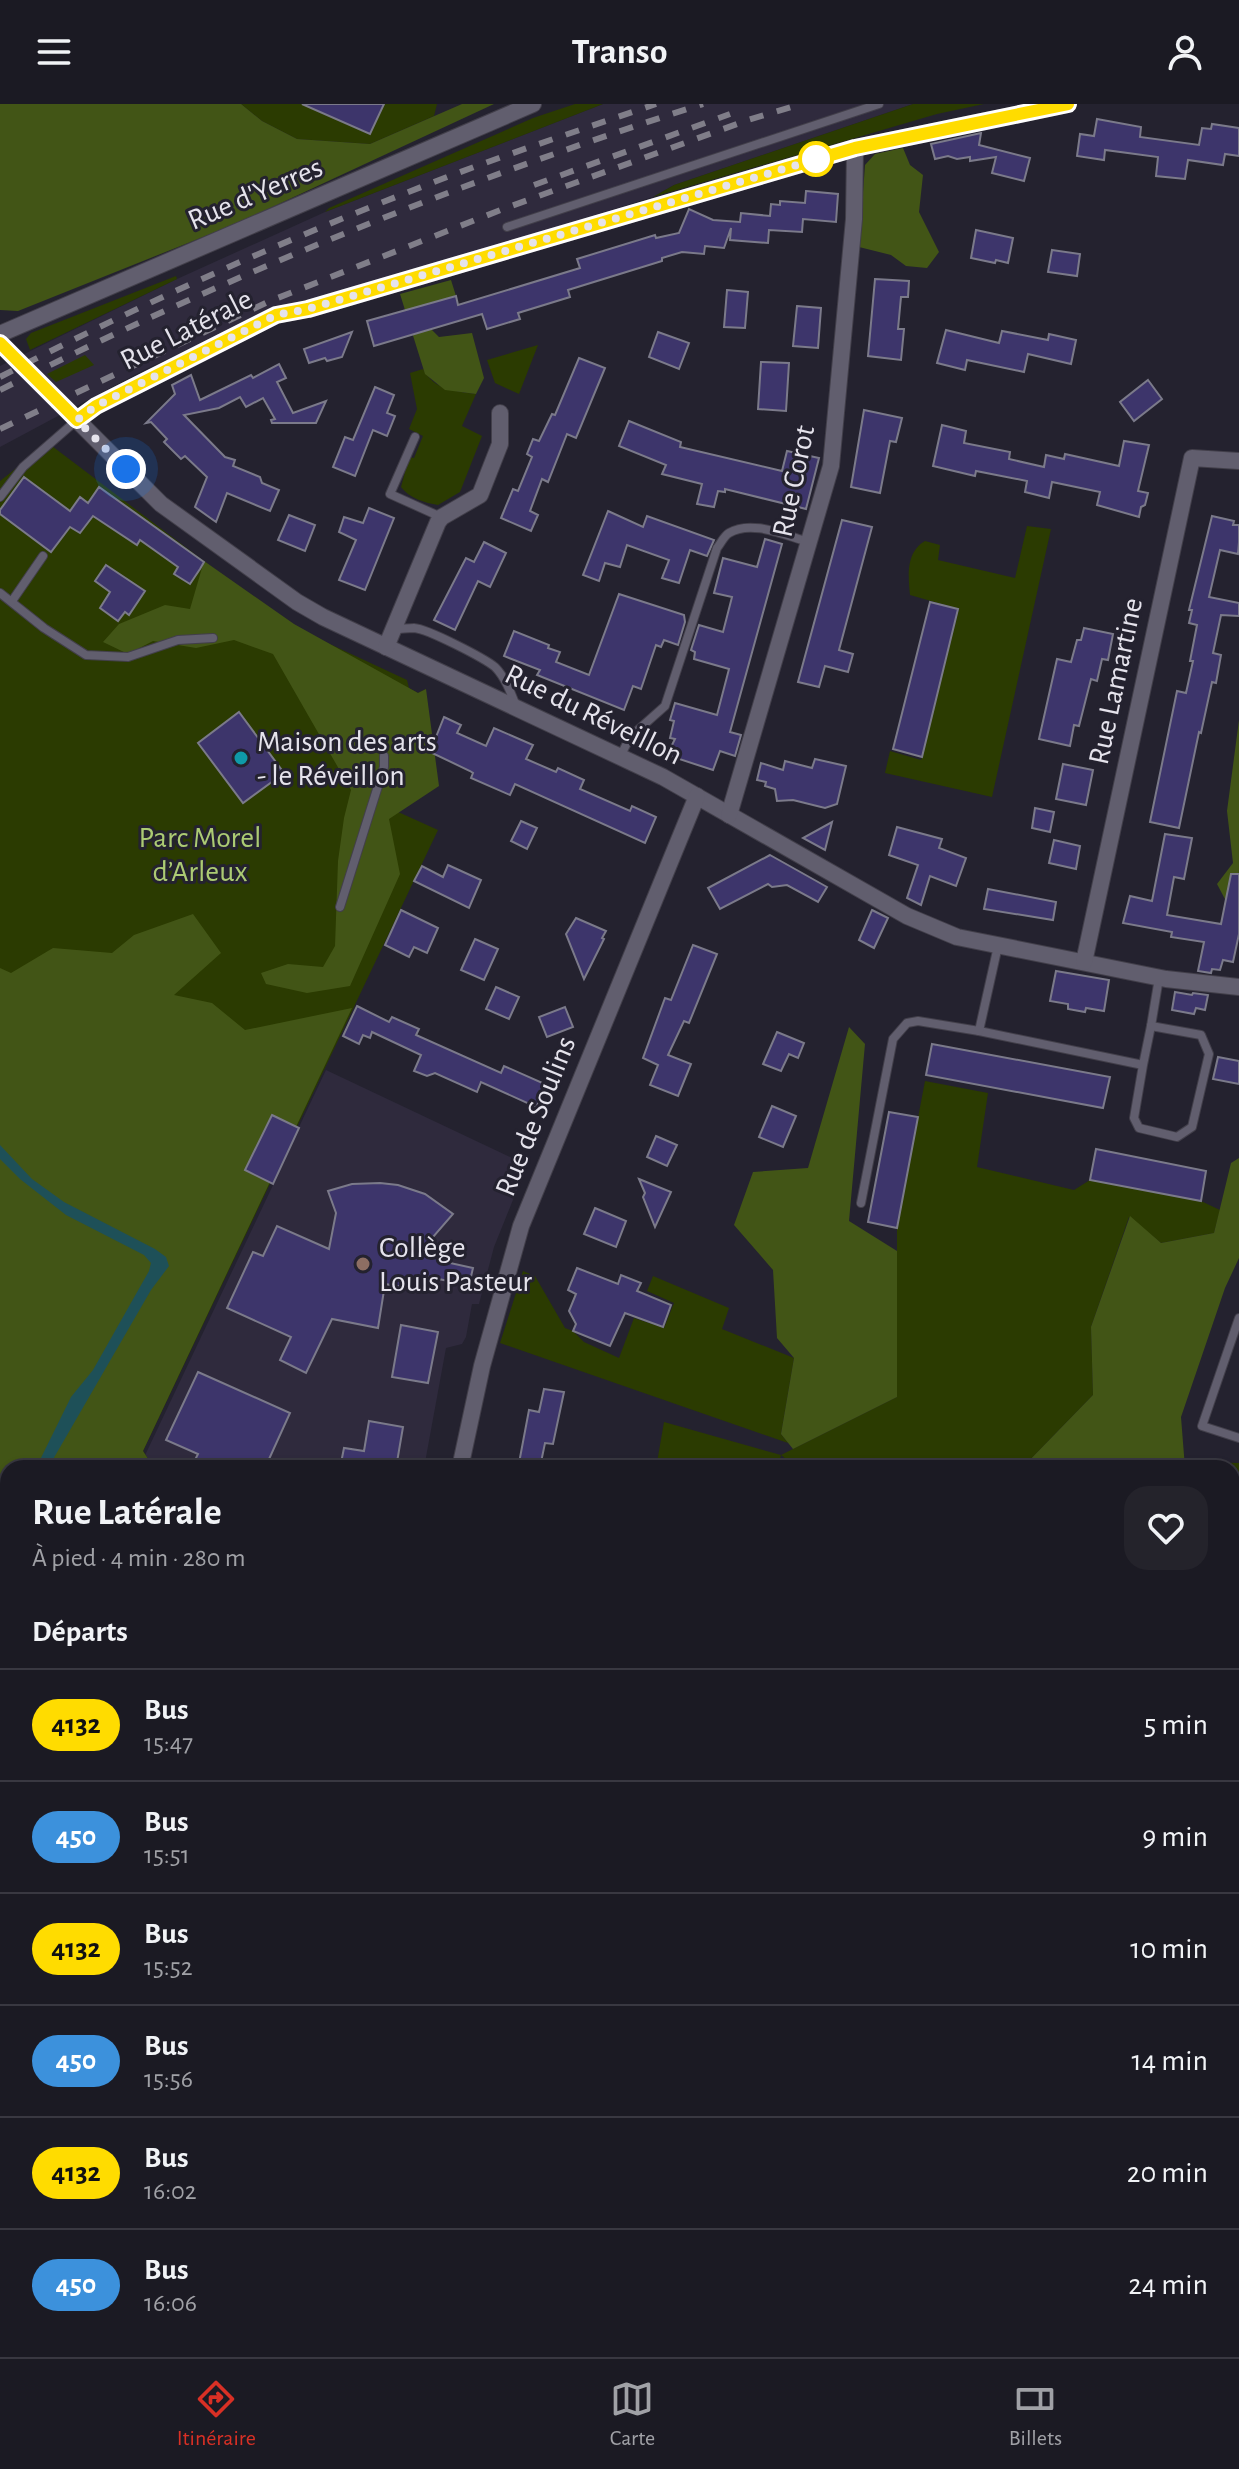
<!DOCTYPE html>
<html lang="fr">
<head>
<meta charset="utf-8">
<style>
	:root { --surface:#1b1a23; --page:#24232b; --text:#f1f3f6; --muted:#a0a1a6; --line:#393841; --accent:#d93025 }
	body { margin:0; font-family:"Alegreya Sans",sans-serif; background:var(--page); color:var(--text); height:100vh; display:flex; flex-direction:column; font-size:30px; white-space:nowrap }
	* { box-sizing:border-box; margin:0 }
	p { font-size:26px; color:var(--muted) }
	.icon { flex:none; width:44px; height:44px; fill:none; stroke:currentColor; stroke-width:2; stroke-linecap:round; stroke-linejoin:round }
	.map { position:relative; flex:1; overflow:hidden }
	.side { position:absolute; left:0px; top:1356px; width:1240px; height:898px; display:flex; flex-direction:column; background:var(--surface); border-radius:24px 24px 0 0; box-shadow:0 2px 6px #0004,0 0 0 2px var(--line) }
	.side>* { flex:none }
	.badge { padding:0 16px; border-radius:26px; font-size:28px; line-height:52px }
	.you { position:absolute; width:40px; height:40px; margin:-20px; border:6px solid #fff; border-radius:50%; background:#1a73e8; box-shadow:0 0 0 12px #1a73e833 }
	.map>.badge { position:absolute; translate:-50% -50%; box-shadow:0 0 0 4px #fff }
	h2 { padding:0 32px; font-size:30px; line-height:72px }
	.round { display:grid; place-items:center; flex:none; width:84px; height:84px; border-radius:24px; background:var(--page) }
	.summary { display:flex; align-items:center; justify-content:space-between; height:136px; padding:0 32px }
	h1 { font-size:38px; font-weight:600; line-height:60px }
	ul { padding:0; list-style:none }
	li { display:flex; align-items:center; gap:24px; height:112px; padding:0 32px; border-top:2px solid var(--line) }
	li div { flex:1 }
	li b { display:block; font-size:30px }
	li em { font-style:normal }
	li .badge { min-width:88px; font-weight:700; text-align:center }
	header { display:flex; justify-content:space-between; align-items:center; height:104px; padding:0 32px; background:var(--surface); font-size:36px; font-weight:600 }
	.menu { display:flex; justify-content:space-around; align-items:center; height:112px; border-top:2px solid var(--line); background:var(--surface); font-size:22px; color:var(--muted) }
	.menu a { display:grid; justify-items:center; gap:4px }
	.menu .selected { color:var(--accent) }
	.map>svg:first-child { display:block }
	.built { fill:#2f2a3d }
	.green { fill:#2b3b01 }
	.forest { fill:#425516 }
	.water { fill:#1e5058 }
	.building { fill:#3d356b; stroke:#7b7a8a; stroke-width:2 }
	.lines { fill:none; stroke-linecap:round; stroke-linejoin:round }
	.service-casing { stroke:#423f4a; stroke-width:10 }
	.minor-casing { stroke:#423f4a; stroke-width:18 }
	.tertiary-casing { stroke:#423f4a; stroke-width:22 }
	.secondary-casing { stroke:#423f4a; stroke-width:24 }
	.service { stroke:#615e6e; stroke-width:8 }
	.minor { stroke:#615e6e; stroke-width:16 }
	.tertiary { stroke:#615e6e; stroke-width:20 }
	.secondary { stroke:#896667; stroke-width:22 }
	.rail { stroke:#807e89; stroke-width:6; stroke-dasharray:14 14; stroke-linecap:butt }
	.line-casing { stroke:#fff; stroke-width:18 }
	.line { stroke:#ffdc00; stroke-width:12 }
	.walk { stroke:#e5e3ec; stroke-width:8; stroke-dasharray:0 14.4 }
	.stop-dot { fill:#fff; stroke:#ffdc00; stroke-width:4 }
	.culture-dot { fill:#0f9aa8; stroke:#24222f; stroke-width:3 }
	.education-dot { fill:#8d6e63; stroke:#24222f; stroke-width:3 }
	.labels { text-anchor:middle; stroke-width:6; stroke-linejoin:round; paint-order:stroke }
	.street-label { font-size:30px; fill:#e5e3ec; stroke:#24222f }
	.poi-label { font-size:30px; fill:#e5e3ec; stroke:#24222f; text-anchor:start }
	.park-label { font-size:30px; fill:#accb73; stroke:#24222f }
</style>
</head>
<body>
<header><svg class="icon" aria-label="menu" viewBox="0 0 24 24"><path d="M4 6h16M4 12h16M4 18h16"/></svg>Transo<svg class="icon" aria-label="person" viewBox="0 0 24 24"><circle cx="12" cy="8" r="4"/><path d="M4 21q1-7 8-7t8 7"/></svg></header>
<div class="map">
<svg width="1239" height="2253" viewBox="0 0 1239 2253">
	<rect width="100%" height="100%" fill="#24222f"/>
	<g class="built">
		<path d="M603 0H913L674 81 653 93 318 197 264 210 144 266 0 343V262L177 175 325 108Z"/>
		<path d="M326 966 527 1061 494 1143 479 1200H472L466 1233 462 1240 446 1244 424 1364H139L273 1081 244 1066 272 1011 299 1023Z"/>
	</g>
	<g class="green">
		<path d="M241 0H302L369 30 384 0H437L434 12 370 40 297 35 262 17Z"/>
		<path d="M575 0H603L325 108 329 104 533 14Z"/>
		<path d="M913 0H984L937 10 653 93 674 81Z"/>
		<path d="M176 172 177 175 30 246 26 235 31 229Z"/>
		<path d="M538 241 519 290 495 279 487 256Z"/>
		<path d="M85 251 94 261 56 278 47 270Z"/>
		<path d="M423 265C434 286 454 287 476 290L462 322 482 332 460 388 438 401C425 399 409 394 401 383L409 353 414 354 423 332 409 325 417 305 410 269Z"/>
		<path d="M48 339 225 473 304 528 407 576 409 584 418 589 426 585 396 707 438 726 143 1347 154 1364H8L0 1452V377Z"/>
		<path d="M1027 422 1051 425 992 693 885 669 890 647 921 656 959 505 910 491C908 471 906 448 925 437L940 441 938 456 1015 474Z"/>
		<path d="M925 977 988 989 977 1063 1074 1086 1090 1076 1201 1097 1220 1106 1214 1129 1161 1139 1129 1113 1091 1223 1093 1291 1022 1364H797L781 1351 778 1364H656L664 1318 781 1351 897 1293V1124Z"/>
		<path d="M523 1167 535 1172 565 1224 573 1227 584 1238 619 1254 634 1214 664 1224 674 1199 647 1187 653 1172 729 1204 722 1225 794 1254 781 1330 788 1339 500 1239Z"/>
		<path d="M1160 1357 1239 1359V1599L1232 1601V1364H1157Z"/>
		<path d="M0 1563 8 1571V1636L0 1629Z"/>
	</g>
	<g class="forest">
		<path d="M0 0H241L262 17 297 35 370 40 462 0H494L238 119 18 207 0 206Z"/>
		<path d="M903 44 910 61 923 71 919 108 939 148 927 164 906 162 891 151 859 143 865 61 875 50Z"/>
		<path d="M451 176 456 192 424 201 430 224 439 233 472 229 484 274 476 290 445 286 425 270 400 190Z"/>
		<path d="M204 457 294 520 418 589 426 585 439 682 389 715 400 770 350 882 307 889 266 880 261 869 288 860 323 863 335 842 338 757 344 714 351 686 273 550 234 536 196 544 153 537 128 550 103 538 119 520 165 501 190 505Z"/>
		<path d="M1239 616V800L1226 797 1217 780 1233 759 1227 707Z"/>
		<path d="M193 810 221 849 174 891 212 899 245 926 352 904 143 1347 154 1364H8V1457L0 1452V864L11 869 53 844 112 849 134 831Z"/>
		<path d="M849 923 865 940 849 1117 897 1147V1293L793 1345 781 1330 794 1254 777 1234 773 1166 734 1121 753 1068 808 1064Z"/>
		<path d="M1239 1054V1154L1225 1184 1181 1313 1185 1364H1022L1093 1291 1091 1223 1130 1112 1161 1139 1214 1129 1231 1059Z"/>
		<path d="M1239 1644V1882L1232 1873V1645Z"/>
		<path d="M0 2022 8 2028V2084L0 2075Z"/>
		<path d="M1232 2050 1239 2053V2145L1232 2146Z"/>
		<path d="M1239 2222V2253H875L876 2246H1232V2224Z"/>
	</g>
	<g class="water">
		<path d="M0 1041 32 1075 64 1098 155 1145 166 1153 169 1162 151 1186 48 1364H36L71 1293 93 1266 149 1167 151 1159 144 1151 66 1111 20 1075 0 1055Z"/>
		<path d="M8 1409V1571L0 1563V1443L3 1439 1 1422Z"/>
		<path d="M1232 1904 1239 1907V1980H1232Z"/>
	</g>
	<g class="building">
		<path d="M302 0H384L370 30Z"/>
		<path d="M1097 15 1141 23 1140 33 1199 41 1202 24 1211 25 1212 20 1239 24V52L1225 50 1223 61 1188 56 1185 75 1156 72 1158 53 1105 46 1104 56 1077 52 1080 30 1094 32Z"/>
		<path d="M981 29 979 41 1030 54 1024 77 992 69 996 53 970 57V53L957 55 948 52 935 55 931 40Z"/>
		<path d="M806 87 838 90 836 118 803 115 802 128 769 126 768 139 730 136 731 124 724 144 705 142 704 150 682 148 662 154V157L568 186 570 193 518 209 520 215 487 225 482 210 374 242 367 217 456 192 458 201 580 164 577 155 655 131 656 134 679 129 689 105 713 116 740 118 741 109 770 112 771 100 780 101V97L805 99Z"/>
		<path d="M976 126 1013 134 1008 159 996 156 995 159 971 154Z"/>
		<path d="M1052 146 1080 150 1077 172 1048 168Z"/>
		<path d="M875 175 909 177 908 193H901L898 225H904L901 256 868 252Z"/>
		<path d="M727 186 748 188 745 224 724 223Z"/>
		<path d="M797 202 821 204 818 244 793 242Z"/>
		<path d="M946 226 999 239 1002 227 1048 236 1049 230 1076 236 1071 260 1028 250 1024 268 967 256 965 266 937 259Z"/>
		<path d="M352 228 342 253 327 257 325 254 309 259 304 245Z"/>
		<path d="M658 228 689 239 679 265 649 253Z"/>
		<path d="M579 254 605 264 576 334 567 330 548 378 542 375 530 407 538 411 531 427 501 414 513 385 518 387 532 353 527 350 533 335 539 337 552 310 555 311Z"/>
		<path d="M761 258 789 259 786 307 758 305Z"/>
		<path d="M279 260 286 274 277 278 293 309 326 297 316 319H272L271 316 275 315 263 294 246 303 240 293 219 304 184 311 225 353 235 356 233 362 260 373 262 379 279 386 270 407 227 389 216 418 195 403 207 373 185 352 181 355 164 338 167 335 151 318 146 319 175 290 172 281 191 271 200 296 251 271 253 274Z"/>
		<path d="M1148 276 1162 295 1134 317 1120 298Z"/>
		<path d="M375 283 394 291 387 309 395 312 387 332 373 326 355 372 333 363 345 333 353 336Z"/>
		<path d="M864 306 902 314 896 338 890 337 880 389 851 383Z"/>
		<path d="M629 317 681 338 680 343 782 367 787 347 819 354 806 405 725 385V388L718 387 714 403 697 400 702 380 662 370 666 361 619 342Z"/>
		<path d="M942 321 966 327 964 339 1010 348 1009 355 1044 363 1046 351 1064 355 1065 350 1119 362 1124 337 1149 341 1138 387 1148 389 1145 401 1141 403 1139 413 1097 401 1100 388 1052 378 1049 394 1025 388 1027 377 976 367 975 372 933 362Z"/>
		<path d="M24 373 70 407 80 393 88 399 99 383 204 458 200 465 190 480 174 470 178 463 140 436 137 441 93 412 80 429 70 423 51 448 0 410V406Z"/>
		<path d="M369 404 394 414 365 486 339 476 356 436 339 428 344 413 363 419Z"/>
		<path d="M608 407 643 423 647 412 714 436 707 452 690 446 679 479 662 474 669 456 627 441 620 463 605 459 599 477 583 471Z"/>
		<path d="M289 411 315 421 305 447 278 436Z"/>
		<path d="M1212 412 1234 417 1233 421H1239V438L1238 450 1220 446 1209 493 1239 499V512L1221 511 1213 549 1221 551 1216 579 1212 578 1201 629 1199 628 1179 724 1150 718 1177 587 1186 589 1193 557H1190L1197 521 1189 519 1192 506H1189Z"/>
		<path d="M842 416 872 423 839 546 853 550 848 568 825 562 819 583 798 578Z"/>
		<path d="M765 435 782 440 730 628 741 631 735 652 720 647 713 666 667 651 675 635 670 634 674 617 670 616 675 599 717 611 729 565 694 555 695 548 691 546 699 521 723 528 732 493 714 489 723 454 757 463Z"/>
		<path d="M484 438 506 449 490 483 478 477 455 526 434 516 466 454 474 458Z"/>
		<path d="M106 461 145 487 129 511 125 508 118 517 100 504 110 488 95 477Z"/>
		<path d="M619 490 684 511 685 518 678 541 664 536 661 543 656 541 641 585 633 582 624 606 537 571 540 566 504 552 514 527 549 541 548 544 560 548 556 558 589 571Z"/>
		<path d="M930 498 958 505 922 653 893 645Z"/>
		<path d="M1084 524 1113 530 1108 556 1102 555 1097 577 1091 575 1079 622 1074 621 1070 642 1039 635 1057 555 1071 558 1077 536H1081Z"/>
		<path d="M239 608 284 669 243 699 198 639Z"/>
		<path d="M444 613 461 621 457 629 486 642 494 624 533 641 526 655 556 668 558 664 584 676 580 685 630 707 632 702 656 713 645 739 515 680 510 691 471 674 473 669 470 667 430 648Z"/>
		<path d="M815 655 846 662 837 700 825 704 793 696 777 697 775 685 765 682 766 678 757 676 761 659 783 666 785 657 812 664Z"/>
		<path d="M1063 660 1093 666 1086 701 1056 695Z"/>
		<path d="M1035 704 1054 708 1050 728 1032 724Z"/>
		<path d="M521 717 537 724 527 745 511 737Z"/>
		<path d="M832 718 825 746 803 734Z"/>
		<path d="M897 723 942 735 939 744 966 754 956 782 930 772 921 801 907 794 918 761 889 751Z"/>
		<path d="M1165 730 1192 734 1184 775 1174 773 1167 811 1221 820 1231 770H1239V830L1233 858 1223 856 1220 866 1212 865 1211 869 1198 867 1204 838 1171 833 1172 828 1123 819 1130 792 1152 797Z"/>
		<path d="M1054 736 1080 742 1076 765 1049 759Z"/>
		<path d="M770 751 827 783 818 798 787 781 772 783 768 780 720 805 708 784Z"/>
		<path d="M448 761 481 776 469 804 414 777 422 762 443 773Z"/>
		<path d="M988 785 1056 798 1053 816 984 805Z"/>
		<path d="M401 806 438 824 427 849 414 843 409 853 385 841Z"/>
		<path d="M872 806 888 814 874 844 859 836Z"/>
		<path d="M576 814 606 827 602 834 604 835 584 875 566 830Z"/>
		<path d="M475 835 498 845 484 876 461 866Z"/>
		<path d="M693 841 717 850 689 919 684 917 668 951 691 960 678 992 650 981 658 961 643 954 665 894 671 896Z"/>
		<path d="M1056 867 1109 876 1104 907 1086 904 1085 908 1068 905V900L1050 897Z"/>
		<path d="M496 883 519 893 509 915 486 905Z"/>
		<path d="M1175 888 1192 891 1193 889 1208 891 1205 906 1196 904 1194 910 1172 906Z"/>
		<path d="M357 902 389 918 392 913 419 925 416 931 501 969 504 962 547 981 536 1003 481 978 477 988 435 969 427 972 414 967 421 951 372 928 370 934 363 931 359 940 343 932Z"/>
		<path d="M565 903 573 923 547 933 539 913Z"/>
		<path d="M777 928 804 939 798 954 789 950 781 967 763 960Z"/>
		<path d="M932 940 1110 973 1103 1004 926 971Z"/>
		<path d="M1218 953 1239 957V980L1213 975Z"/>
		<path d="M772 1002 796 1012 783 1043 759 1033Z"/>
		<path d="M889 1008 918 1013 897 1124 868 1118Z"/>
		<path d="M272 1011 299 1024 273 1080 245 1066Z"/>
		<path d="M656 1032 677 1041 667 1062 647 1053Z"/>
		<path d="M1096 1045 1206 1067 1201 1097 1090 1076Z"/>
		<path d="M639 1075 671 1088 655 1123 643 1093 645 1089Z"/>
		<path d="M380 1079 398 1081 425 1090 453 1110 426 1141 443 1144 441 1157 473 1164 469 1181 428 1173 426 1187 385 1180 378 1224 332 1215 306 1269 280 1256 291 1233 227 1204 253 1148 263 1152 277 1122 329 1145 336 1109 328 1087 352 1080Z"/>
		<path d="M595 1104 626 1117 616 1143 584 1130Z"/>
		<path d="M577 1164 618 1180 621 1171 641 1179 637 1187 671 1201 663 1223 625 1209 610 1242 573 1227 576 1220 569 1207 576 1190 568 1186Z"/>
		<path d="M401 1221 438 1228 428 1279 392 1273Z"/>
		<path d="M198 1268 290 1309 265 1364H191L198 1350 166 1336Z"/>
		<path d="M544 1285 564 1288 553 1340 545 1339 540 1363 519 1359 529 1306 539 1308Z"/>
		<path d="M369 1317 403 1323 396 1364H340L344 1344 364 1347Z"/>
	</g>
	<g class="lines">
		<defs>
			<g id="service">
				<path d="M507 123 879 0"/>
				<path d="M415 333 390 390 441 413"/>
				<path d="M0 393 23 363 77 316"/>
				<path d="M0 489 44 524 86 551 128 553 178 536 213 534"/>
				<path d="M12 497 43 452"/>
				<path d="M395 525C401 525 408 524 414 524 428 525 484 554 495 563 505 573 511 589 516 602"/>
				<path d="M620 653 630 633 665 602 717 444C721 439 724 432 729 429 752 415 786 432 809 438"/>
				<path d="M340 803 384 663V652"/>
				<path d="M1151 922 1159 874"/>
				<path d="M979 927 1143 961 1134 1014 1139 1024 1177 1033 1192 1023 1209 950 1201 931 1151 922 1143 961"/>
				<path d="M861 1099 893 935 907 919 918 917 979 927 998 842"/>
				<path d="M1239 1214 1202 1322 1239 1334"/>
				<path d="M0 1818 8 1824"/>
				<path d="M0 2090 8 2101"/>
				<path d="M0 2121 8 2127"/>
				<path d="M0 2146H8"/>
			</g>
			<g id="minor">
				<path d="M0 230 533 0"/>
				<path d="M0 239 161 400 297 498 323 513 663 673 907 812 957 833 1166 875 1239 883"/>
				<path d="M77 316 96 302 276 211 308 205 855 44 1068 0"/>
				<path d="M386 543 438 418 442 413 480 391 500 340V309"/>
				<path d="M729 711 831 362 854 115 855 44"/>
				<path d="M1084 858 1192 354 1239 357"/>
				<path d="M460 1364 482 1262 521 1122 697 692"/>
				<path d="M0 1711 3 1713"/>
				<path d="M0 2012 8 2018"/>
				<path d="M0 2185 8 2183"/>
				<path d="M600 2246 611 2253"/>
				<path d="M193 2253 197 2246"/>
				<path d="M648 2253 671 2246"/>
				<path d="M866 2253 867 2246"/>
			</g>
			<path id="tertiary" d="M338 2246 342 2253"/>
			<g id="secondary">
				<path d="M0 1658 8 1665"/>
				<path d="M1232 2193 1239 2192"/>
			</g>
		</defs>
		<use href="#service" class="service-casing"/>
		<use href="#minor" class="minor-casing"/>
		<use href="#tertiary" class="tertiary-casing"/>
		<use href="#secondary" class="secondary-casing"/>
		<use href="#service" class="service"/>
		<use href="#minor" class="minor"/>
		<use href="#tertiary" class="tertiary"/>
		<use href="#secondary" class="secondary"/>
		<g class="rail">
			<path d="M534 81 730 10"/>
			<path d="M0 273C148 196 300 129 455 70 522 45 589 23 656 0"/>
			<path d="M0 286C226 172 461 77 703 0"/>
			<path d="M0 325 270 197 503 105 748 16 801 0"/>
		</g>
	</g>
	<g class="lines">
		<defs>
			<path id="line" d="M0 239 77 316 96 302 276 211 308 205 855 44 1068 0"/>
		</defs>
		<use href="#line" class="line-casing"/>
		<use href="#line" class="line"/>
		<path class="walk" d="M126 365 77 316 96 302 276 211 308 205 821 54 816 55"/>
	</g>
	<circle class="stop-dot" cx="816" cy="55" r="16"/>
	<circle class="culture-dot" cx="241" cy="654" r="8"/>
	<circle class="education-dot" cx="363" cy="1160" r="8"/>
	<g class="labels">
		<g class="street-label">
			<text transform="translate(255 89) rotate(-23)" y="10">Rue d'Yerres</text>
			<text transform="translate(186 225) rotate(-27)" y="10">Rue Latérale</text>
			<text transform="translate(793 377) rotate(-78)" y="10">Rue Corot</text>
			<text transform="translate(1115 577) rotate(-78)" y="10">Rue Lamartine</text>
			<text transform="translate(594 610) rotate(26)" y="10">Rue du Réveillon</text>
			<text transform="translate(535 1012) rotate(-68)" y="10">Rue de Soulins</text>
		</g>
		<g class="poi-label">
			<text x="257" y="647">Maison des arts<tspan x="257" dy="34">- le Réveillon</tspan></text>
			<text x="379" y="1153">Collège<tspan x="379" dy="34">Louis Pasteur</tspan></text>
		</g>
		<g class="park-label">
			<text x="200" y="743">Parc Morel<tspan x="200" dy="34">d’Arleux</tspan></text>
		</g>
	</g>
</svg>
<div class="you" style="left:126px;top:365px"></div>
<section class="side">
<div class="summary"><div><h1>Rue Latérale</h1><p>À pied · 4 min · 280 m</p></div><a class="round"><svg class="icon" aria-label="heart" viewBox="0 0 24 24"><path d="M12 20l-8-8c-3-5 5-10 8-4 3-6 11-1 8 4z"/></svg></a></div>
<h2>Départs</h2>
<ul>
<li><span class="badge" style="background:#ffdc00;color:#111">4132</span><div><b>Bus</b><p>15:47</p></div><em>5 min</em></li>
<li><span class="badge" style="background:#3c91dc;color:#fff">450</span><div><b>Bus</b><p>15:51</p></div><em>9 min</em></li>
<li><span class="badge" style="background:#ffdc00;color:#111">4132</span><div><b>Bus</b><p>15:52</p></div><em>10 min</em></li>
<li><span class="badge" style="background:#3c91dc;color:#fff">450</span><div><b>Bus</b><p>15:56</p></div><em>14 min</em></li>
<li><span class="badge" style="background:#ffdc00;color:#111">4132</span><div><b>Bus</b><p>16:02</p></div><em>20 min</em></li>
<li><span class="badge" style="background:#3c91dc;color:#fff">450</span><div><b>Bus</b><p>16:06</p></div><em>24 min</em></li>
</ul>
</section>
</div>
<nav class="menu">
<a class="selected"><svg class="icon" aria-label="directions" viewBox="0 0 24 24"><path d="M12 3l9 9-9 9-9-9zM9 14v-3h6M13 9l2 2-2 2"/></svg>Itinéraire</a>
<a><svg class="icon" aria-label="map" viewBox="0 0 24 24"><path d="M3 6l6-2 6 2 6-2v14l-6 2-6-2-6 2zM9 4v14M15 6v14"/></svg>Carte</a>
<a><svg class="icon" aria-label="tickets" viewBox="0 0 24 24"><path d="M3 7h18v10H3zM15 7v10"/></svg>Billets</a>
</nav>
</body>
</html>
